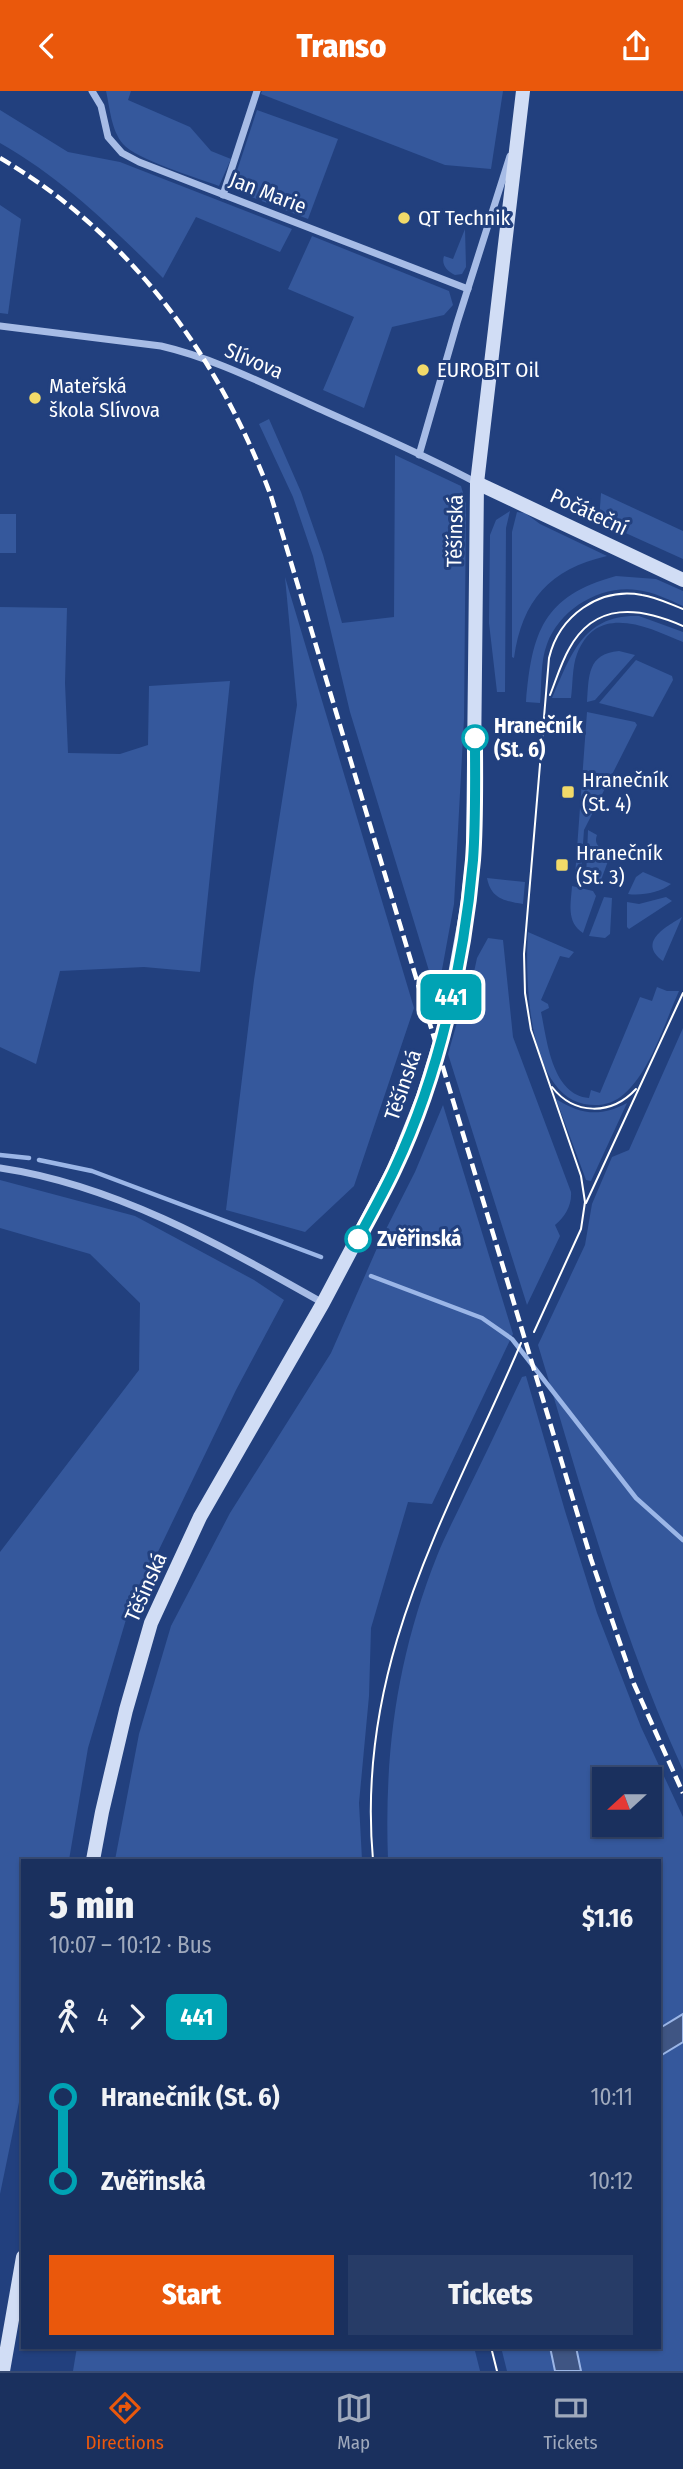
<!DOCTYPE html>
<html lang="en">
<head>
<meta charset="utf-8">
<style>
	:root { --surface:#1a305e; --page:#273c67; --text:#f1f3f6; --muted:#9fa9bc; --line:#384b73; --accent:#ea580c }
	body { margin:0; font-family:"Fira Sans Condensed",sans-serif; background:var(--page); color:var(--text); height:100vh; display:flex; flex-direction:column; font-size:26px; white-space:nowrap }
	* { box-sizing:border-box; margin:0 }
	p { font-size:23px; color:var(--muted) }
	.icon { flex:none; width:38px; height:38px; fill:none; stroke:currentColor; stroke-width:2; stroke-linecap:round; stroke-linejoin:round }
	.map { position:relative; flex:1; overflow:hidden }
	.sheet { position:absolute; left:21px; top:1768px; width:640px; height:490px; display:flex; flex-direction:column; background:var(--surface); border-radius:0px; box-shadow:0 2px 5px #0004,0 0 0 2px var(--line) }
	.sheet>* { flex:none }
	.badge { padding:0 14px; border-radius:10px; font-size:24px; line-height:46px }
	.needle { width:46px; rotate:249deg }
	.tools { position:absolute; left:592px; top:1676px; display:grid; gap:14px }
	.tools a { display:grid; place-items:center; width:70px; height:70px; border-radius:0px; background:var(--surface); box-shadow:0 2px 5px #0004,0 0 0 2px var(--line); font-size:35px }
	.map>.badge { position:absolute; translate:-50% -50%; box-shadow:0 0 0 4px #fff }
	.legs { display:flex; align-items:center; gap:10px; height:77px; padding:0 28px; font-size:23px }
	.legs p { margin-inline-start:auto }
	.summary { display:flex; align-items:center; justify-content:space-between; height:119px; padding:0 28px }
	h1 { font-size:38px; font-weight:800; line-height:52px }
	.primary-button { display:flex; gap:14px; margin-top:auto; padding:14px 28px }
	.primary-button a { flex:1; height:80px; border-radius:0px; background:var(--accent); color:#fff; font-size:28px; font-weight:800; line-height:80px; text-align:center }
	.primary-button a+a { background:var(--page); color:var(--text) }
	ul { padding:0 28px; list-style:none }
	li { display:flex; align-items:center; gap:24px; height:84px; font-size:26px }
	li i { display:grid; place-items:center; width:10px; height:100%; margin:0 9px; background:currentColor }
	li i::after { content:''; width:18px; height:18px; margin:-9px; border:5px solid; border-radius:50%; background:var(--surface) }
	li p { margin-inline-start:auto }
	li:first-child i { background:linear-gradient(#0000 50%,currentColor 0) }
	li:last-child i { background:linear-gradient(currentColor 50%,#0000 0) }
	header { display:flex; justify-content:space-between; align-items:center; height:91px; padding:0 28px; background:var(--accent); color:#fff; font-size:32px; font-weight:800 }
	.tab-bar { display:flex; justify-content:space-around; align-items:center; height:98px; border-top:2px solid var(--line); background:var(--surface); font-size:19px; color:var(--muted) }
	.tab-bar a { display:grid; justify-items:center; gap:4px }
	.tab-bar .on { color:var(--accent) }
	.map>svg:first-child { display:block }
	.green { fill:#35589c; fill-rule:evenodd }
	.water { fill:#3f5583; stroke:#9bb6e7; stroke-width:2 }
	.lines { fill:none; stroke-linecap:round; stroke-linejoin:round }
	.stream { stroke:#9bb6e7; stroke-width:4.5 }
	.street { stroke:#a7bce6; stroke-width:7 }
	.secondary { stroke:#d1ddf5; stroke-width:14 }
	.tram { stroke:#fff; stroke-width:2 }
	.rail { stroke:#fff; stroke-width:4.5; stroke-dasharray:12 5; stroke-linecap:butt }
	.line-1-casing { stroke:#fff; stroke-width:16 }
	.line-1 { stroke:#00a3b4; stroke-width:10 }
	.poi-dot { fill:#f2da69; stroke:#22407e; stroke-width:2.5 }
	.stop-1-dot { fill:#fff; stroke:#00a3b4; stroke-width:3.5 }
	.labels { text-anchor:middle; stroke-width:6; stroke-linejoin:round; paint-order:stroke }
	.street-label { font-size:21px; fill:#fff; stroke:#22407e }
	.poi-label { font-size:21px; fill:#fff; stroke:#22407e; text-anchor:start }
	.stop-label { font-size:21px; font-weight:bold; fill:#fff; stroke:#22407e; text-anchor:start }
</style>
</head>
<body>
<header><svg class="icon" aria-label="back" viewBox="0 0 24 24"><path d="M15 5l-7 7 7 7"/></svg>Transo<svg class="icon" aria-label="share" viewBox="0 0 24 24"><path d="M12 15V3M7 8l5-5 5 5M5 13v7h14v-7"/></svg></header>
<div class="map">
<svg width="683" height="2280" viewBox="0 0 683 2280">
	<rect width="100%" height="100%" fill="#22407e"/>
	<g class="green">
		<path d="M106 0H131L128 9 190 36 211 60 231 68 219 95C198 87 135 68 123 53 111 39 110 17 106 0Z"/>
		<path d="M262 0H503L491 78 445 74 261 3Z"/>
		<path d="M0 19 68 61 120 71 292 138 280 161 196 126 163 187C113 137 62 87 0 52Z"/>
		<path d="M257 19 338 48 308 128 231 98Z"/>
		<path d="M0 114 21 128 8 223 0 222Z"/>
		<path d="M465 138 466 176 462 183 455 184C447 180 441 174 444 165L453 168Z"/>
		<path d="M312 145 449 200 453 214 444 224 392 236 364 317 323 299 354 226 288 198Z"/>
		<path d="M269 328 301 401 323 464 342 532 394 526 395 364 461 395 466 412 464 628 454 813 437 906 350 621 313 465 293 406 259 333Z"/>
		<path d="M601 402 683 440V468L599 430Z"/>
		<path d="M510 420 506 437 505 601H497L489 532 490 444 496 429Z"/>
		<path d="M517 421 525 422 540 433 607 465C550 478 522 509 514 567L512 566V441Z"/>
		<rect x="0" y="423" width="16" height="39"/>
		<path d="M616 485 656 488 683 500V515C668 508 653 501 637 499 600 494 560 518 547 553 540 571 542 594 540 612L526 611C532 541 543 505 616 485Z"/>
		<path d="M285 486 414 917 354 1095 305 1141 226 1119 254 889 297 614Z"/>
		<path d="M0 516 67 517 65 592 68 662 120 663 148 654 149 595 230 590 200 881 144 876 60 880 36 973 0 956Z"/>
		<path d="M639 525 683 541V551C648 536 597 511 577 563 572 576 573 593 571 607H552C571 564 583 523 639 525Z"/>
		<path d="M619 560 635 564 595 609 587 611C589 585 587 563 619 560Z"/>
		<path d="M636 569 672 585 673 589 653 626 599 612Z"/>
		<path d="M587 621 635 631 637 634 584 739 581 780 575 785Z"/>
		<path d="M588 739 597 744C593 755 602 758 611 762L601 789 596 792 586 787Z"/>
		<path d="M643 781 671 793C661 801 642 805 628 803L636 786Z"/>
		<path d="M487 787 525 791 523 813C505 810 491 808 487 787Z"/>
		<path d="M572 795 593 800 596 805 583 842C566 831 571 812 572 795Z"/>
		<path d="M604 806 612 807 610 843 605 847 589 845Z"/>
		<path d="M666 806 672 810 629 838 627 836V811L639 813Z"/>
		<path d="M682 826 663 870C637 851 666 836 682 826Z"/>
		<path d="M528 841 574 861 569 867 560 865 541 909 548 913 549 917 541 921C547 949 552 1004 589 1007L591 999 600 1002 640 906 652 910 657 896 667 900H679C665 931 650 981 624 1003 613 1013 599 1016 584 1013 527 1001 525 885 528 841Z"/>
		<path d="M488 847 503 849 513 946 571 1101C572 1114 565 1126 555 1134L560 1145 527 1214 448 963 460 921 471 895 477 867Z"/>
		<path d="M683 937V1679C620 1542 582 1398 538 1254L585 1154 592 1113 612 1066 629 1059Z"/>
		<path d="M556 1008C581 1024 601 1026 627 1012L591 1090 586 1089Z"/>
		<path d="M443 1014 513 1243 432 1413 408 1411 371 1537 369 1605 359 1712 362 1769H115L139 1643 171 1535 230 1422 331 1262 381 1148 415 1081Z"/>
		<path d="M0 1089 135 1125 254 1189 284 1209 236 1299 127 1525 88 1657 69 1769H23V1992L0 2103V1461L139 1279 140 1212 90 1163 0 1137Z"/>
		<path d="M526 1285 565 1420 597 1522 641 1636 683 1726V1923L660 1937V1769H388C384 1661 397 1566 437 1465 445 1445 455 1426 464 1407 484 1367 503 1326 522 1286ZM604 1689H649V1734H604Z"/>
		<path d="M683 1951V2280H581L576 2256H660V1965Z"/>
		<path d="M77 2256H474L480 2280H73Z"/>
		<path d="M501 2256H550L555 2280H507Z"/>
	</g>
	<g class="water">
		<path d="M683 1923V1951L660 1965V1937Z"/>
		<path d="M550 2256H576L581 2280H555Z"/>
	</g>
	<g class="lines">
		<g class="stream">
			<path d="M0 1064 29 1067"/>
			<path d="M39 1069 92 1080 321 1166"/>
			<path d="M371 1185 482 1227 512 1248 636 1407 683 1449"/>
		</g>
		<g class="street">
			<path d="M92 0 101 15 108 46 122 62 139 71 468 198"/>
			<path d="M223 104 257 0"/>
			<path d="M0 235 161 255C213 267 262 292 311 314 366 339 423 363 477 392"/>
			<path d="M419 364 457 232 510 65"/>
			<path d="M0 1077C116 1094 222 1155 323 1212"/>
		</g>
		<g class="secondary">
			<path d="M477 392 683 489"/>
			<path d="M93 1769 102 1721 126 1619 151 1532 200 1426 323 1212 395 1076 423 1006 447 928 467 817 473 766 477 392 523 0"/>
			<path d="M3 2280 23 2166"/>
		</g>
		<g class="tram">
			<path d="M550 604C556 589 561 572 569 558 595 510 640 516 683 535"/>
			<path d="M552 996C574 1024 611 1025 636 998"/>
			<path d="M586 1112 683 902"/>
			<path d="M534 1241 581 1138 585 1111 581 1085 531 939 525 902 524 863 549 567C559 525 599 496 642 504 656 506 670 513 683 518"/>
			<path d="M373 1769C355 1573 447 1425 521 1252"/>
			<path d="M491 2256 497 2280"/>
		</g>
		<path class="rail" d="M0 67C130 143 219 266 271 405L591 1468 634 1593 683 1702"/>
	</g>
	<g class="lines">
		<defs>
			<path id="line-1" d="M358 1148C370 1125 384 1101 395 1077 439 984 464 872 473 769 476 729 475 687 475 647"/>
		</defs>
		<use href="#line-1" class="line-1-casing"/>
		<use href="#line-1" class="line-1"/>
	</g>
	<g class="poi-dot">
		<circle cx="404" cy="127" r="7"/>
		<circle cx="423" cy="279" r="7"/>
		<circle cx="35" cy="307" r="7"/>
		<rect x="561" y="694" width="14" height="14" rx="3.5"/>
		<rect x="555" y="767" width="14" height="14" rx="3.5"/>
	</g>
	<g class="stop-1-dot">
		<circle cx="475" cy="647" r="12"/>
		<circle cx="358" cy="1148" r="12"/>
	</g>
	<g class="labels">
		<g class="street-label">
			<text transform="translate(268 102) rotate(21)" y="7">Jan Marie</text>
			<text transform="translate(254 270) rotate(23)" y="7">Slívova</text>
			<text transform="translate(589 421) rotate(25)" y="7">Počáteční</text>
			<text transform="translate(455 440) rotate(-89)" y="7">Těšínská</text>
			<text transform="translate(403 994) rotate(-71)" y="7">Těšínská</text>
			<text transform="translate(146 1496) rotate(-66)" y="7">Těšínská</text>
		</g>
		<g class="poi-label">
			<text x="418" y="134">QT Technik</text>
			<text x="437" y="286">EUROBIT Oil</text>
			<text x="49" y="302">Mateřská<tspan x="49" dy="24">škola Slívova</tspan></text>
			<text x="582" y="696">Hranečník<tspan x="582" dy="24">(St. 4)</tspan></text>
			<text x="576" y="769">Hranečník<tspan x="576" dy="24">(St. 3)</tspan></text>
		</g>
		<g class="stop-label">
			<text x="494" y="642">Hranečník<tspan x="494" dy="24">(St. 6)</tspan></text>
			<text x="377" y="1155">Zvěřinská</text>
		</g>
	</g>
</svg>
<div class="tools">
<a><svg class="needle" viewBox="-14 -14 28 28"><path d="M0-13l5 13h-10z" fill="#e53935"/><path d="M0 13l5-13h-10z" fill="#9fa9bc"/></svg></a>
</div>
<b class="badge" style="left:451px;top:906px;background:#00a3b4;color:#fff">441</b>
<section class="sheet">
<div class="summary"><div><h1>5 min</h1><p>10:07 – 10:12 · Bus</p></div><b>$1.16</b></div>
<div class="legs"><svg class="icon" aria-label="walk" viewBox="0 0 24 24"><circle cx="13" cy="4" r="2"/><path d="M13 8l-2 6 4 7M11 14l-3 7M7 12l3-4h3l4 4"/></svg>4<svg class="icon" aria-label="forward" viewBox="0 0 24 24"><path d="M9 5l7 7-7 7"/></svg><b class="badge" style="background:#00a3b4;color:#fff">441</b></div>
<ul>
<li><i style="color:#00a3b4"></i><b>Hranečník (St. 6)</b><p>10:11</p></li>
<li><i style="color:#00a3b4"></i><b>Zvěřinská</b><p>10:12</p></li>
</ul>
<div class="primary-button"><a>Start</a><a>Tickets</a></div>
</section>
</div>
<nav class="tab-bar">
<a class="on"><svg class="icon" aria-label="directions" viewBox="0 0 24 24"><path d="M12 3l9 9-9 9-9-9zM9 14v-3h6M13 9l2 2-2 2"/></svg>Directions</a>
<a><svg class="icon" aria-label="map" viewBox="0 0 24 24"><path d="M3 6l6-2 6 2 6-2v14l-6 2-6-2-6 2zM9 4v14M15 6v14"/></svg>Map</a>
<a><svg class="icon" aria-label="tickets" viewBox="0 0 24 24"><path d="M3 7h18v10H3zM15 7v10"/></svg>Tickets</a>
</nav>
</body>
</html>
